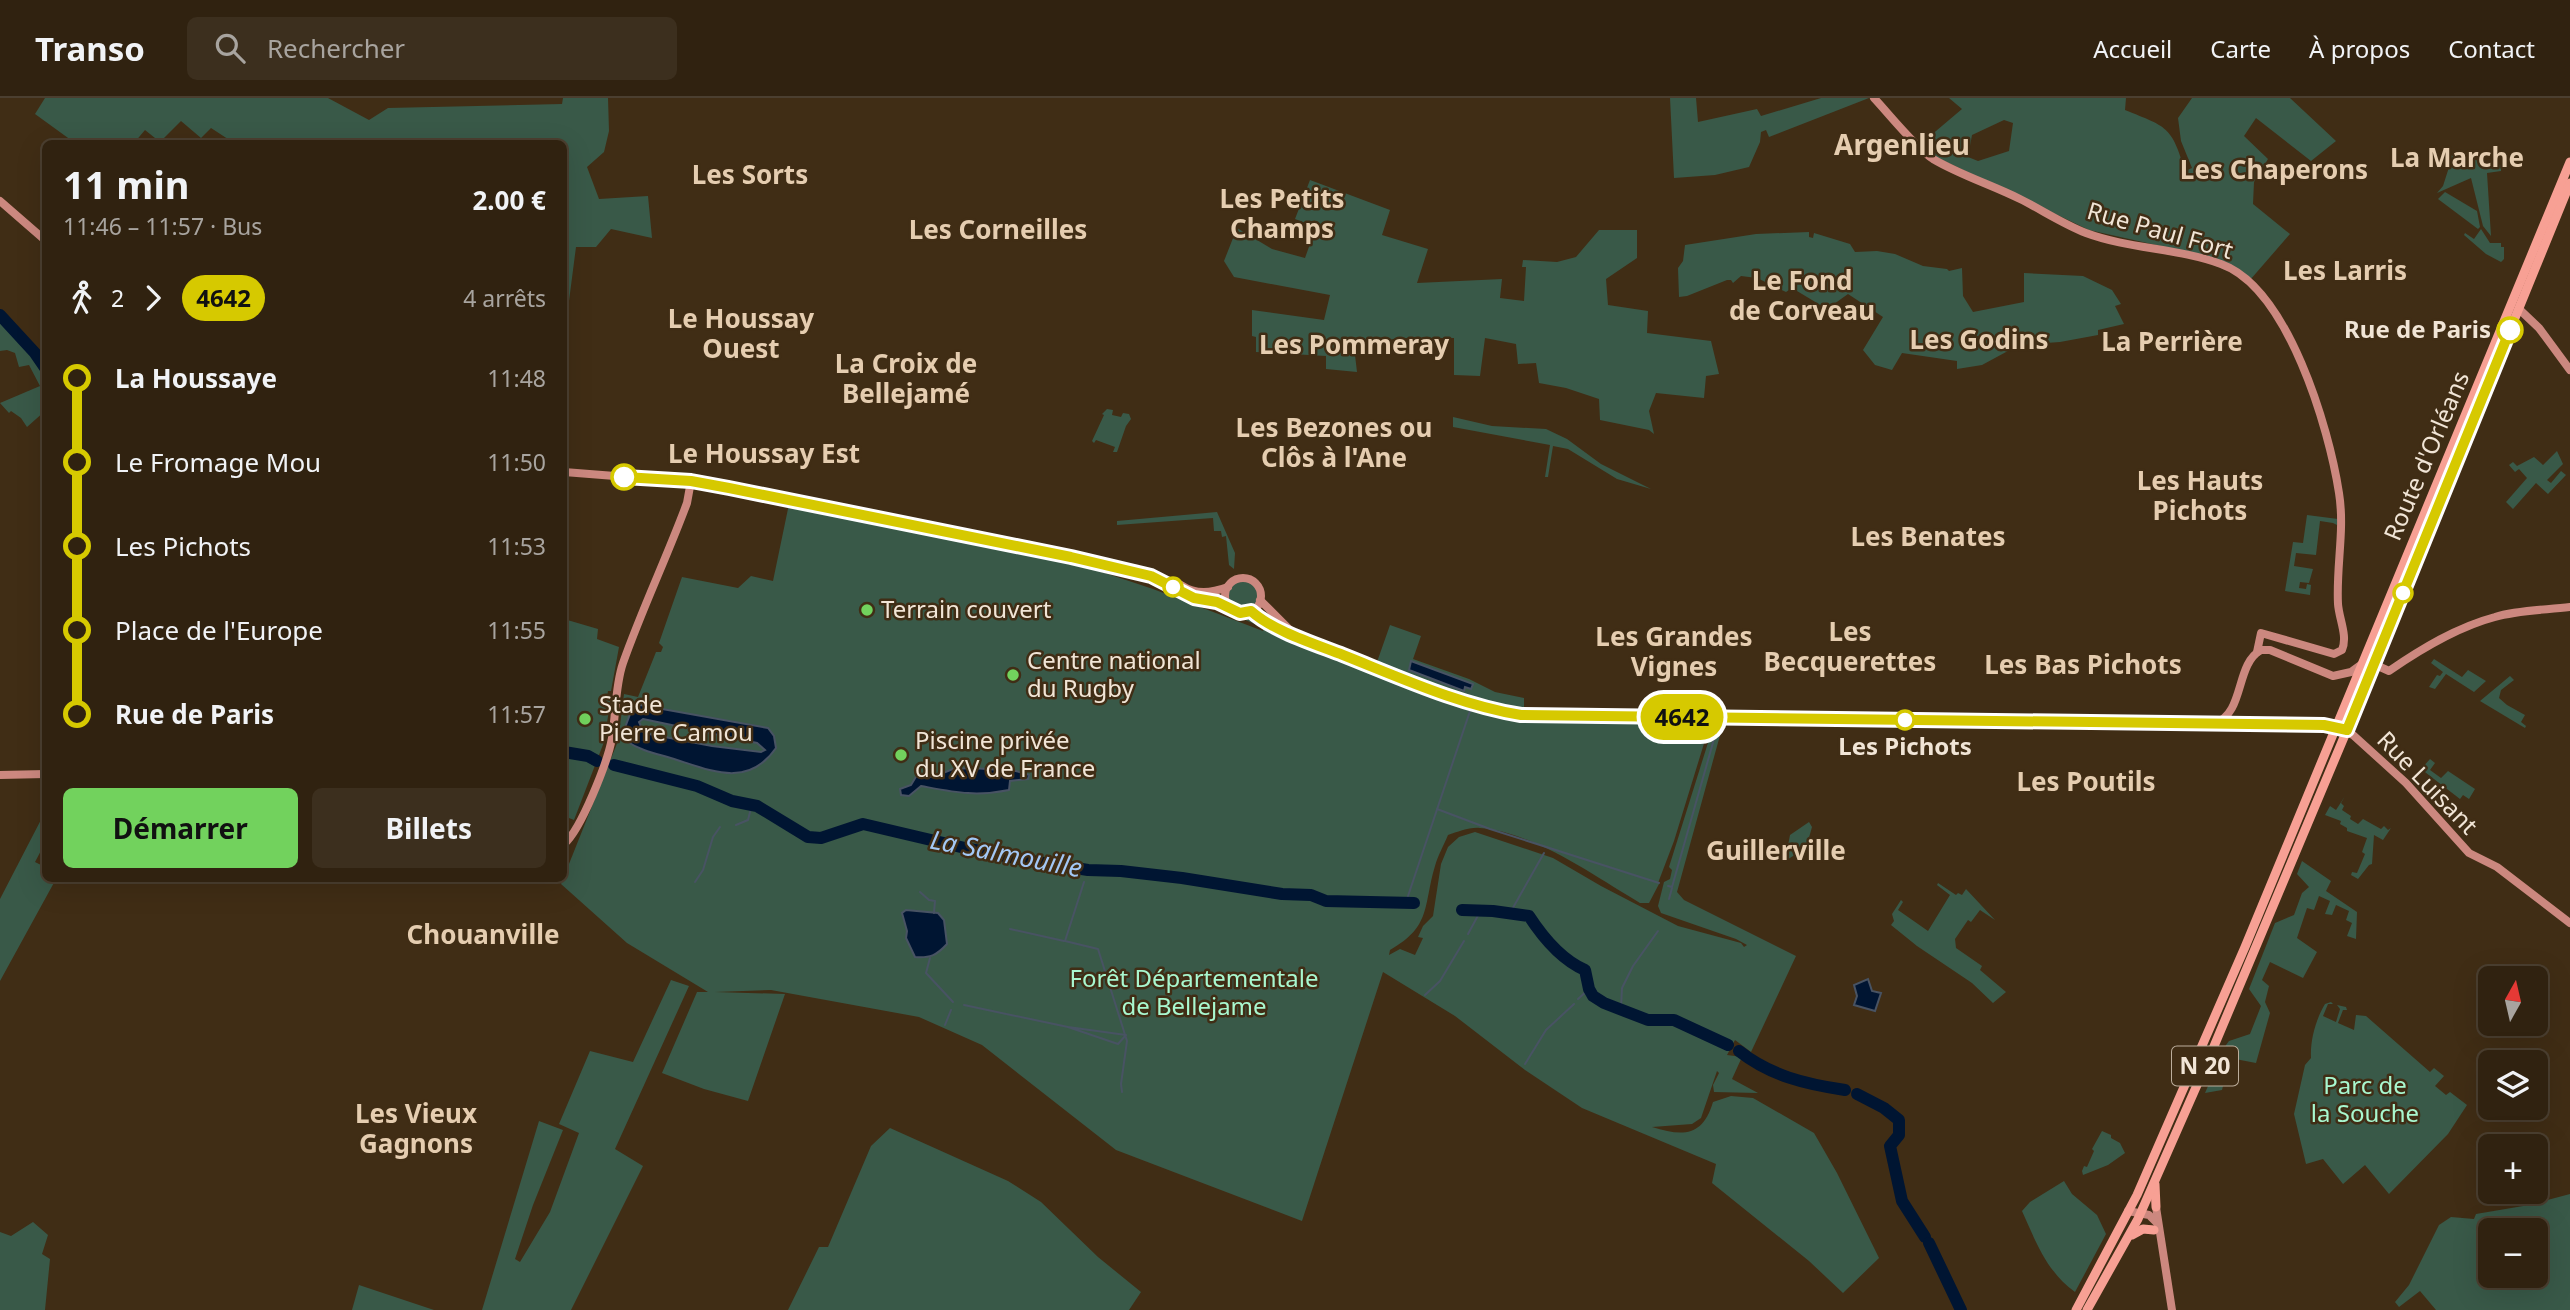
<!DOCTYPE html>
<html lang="fr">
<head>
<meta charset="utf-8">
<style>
	:root { --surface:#302210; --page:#3c2f1e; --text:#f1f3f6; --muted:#a8a49f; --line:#4b3f30; --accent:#72d25d }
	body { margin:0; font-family:"Noto Sans",sans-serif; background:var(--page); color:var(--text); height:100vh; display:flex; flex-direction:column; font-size:26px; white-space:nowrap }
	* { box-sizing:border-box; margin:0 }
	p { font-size:23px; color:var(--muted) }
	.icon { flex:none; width:38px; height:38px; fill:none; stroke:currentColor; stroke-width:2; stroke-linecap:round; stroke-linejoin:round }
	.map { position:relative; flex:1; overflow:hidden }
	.details { position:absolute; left:42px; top:42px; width:525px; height:742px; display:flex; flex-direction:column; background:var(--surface); border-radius:10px; box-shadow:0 7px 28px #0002,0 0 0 2px var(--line) }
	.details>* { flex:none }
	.badge { padding:0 14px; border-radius:23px; font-size:24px; line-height:46px }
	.needle { width:46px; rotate:8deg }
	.buttons { position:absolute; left:2478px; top:868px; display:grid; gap:14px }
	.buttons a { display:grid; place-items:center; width:70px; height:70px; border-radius:10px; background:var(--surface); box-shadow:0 7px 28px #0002,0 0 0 2px var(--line); font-size:35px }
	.map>.badge { position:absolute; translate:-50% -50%; box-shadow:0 0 0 4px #fff }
	.legs { display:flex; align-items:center; gap:10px; height:77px; padding:0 21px; font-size:23px }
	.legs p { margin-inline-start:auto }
	.headline { display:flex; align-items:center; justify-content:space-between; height:119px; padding:0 21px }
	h1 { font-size:38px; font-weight:700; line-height:52px }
	.cta { display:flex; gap:14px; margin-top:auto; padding:14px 21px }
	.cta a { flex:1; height:80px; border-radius:10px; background:var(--accent); color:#111; font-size:28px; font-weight:700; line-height:80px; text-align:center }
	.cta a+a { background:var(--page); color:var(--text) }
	ul { padding:0 21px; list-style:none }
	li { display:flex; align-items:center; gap:24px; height:84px; font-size:26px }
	li i { display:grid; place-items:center; width:10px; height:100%; margin:0 9px; background:currentColor }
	li i::after { content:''; width:18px; height:18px; margin:-9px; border:5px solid; border-radius:50%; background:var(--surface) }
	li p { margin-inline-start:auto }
	li:first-child i { background:linear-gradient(#0000 50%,currentColor 0) }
	li:last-child i { background:linear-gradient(currentColor 50%,#0000 0) }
	header { display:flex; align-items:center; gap:42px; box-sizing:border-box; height:98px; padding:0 35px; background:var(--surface); border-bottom:2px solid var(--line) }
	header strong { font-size:33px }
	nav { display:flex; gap:38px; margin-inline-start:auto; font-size:24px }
	.search { width:490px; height:63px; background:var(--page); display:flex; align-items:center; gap:18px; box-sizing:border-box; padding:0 24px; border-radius:10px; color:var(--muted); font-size:26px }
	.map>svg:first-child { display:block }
	.green { fill:#395948; fill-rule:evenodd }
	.water { fill:#001532; stroke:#485363; stroke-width:2; fill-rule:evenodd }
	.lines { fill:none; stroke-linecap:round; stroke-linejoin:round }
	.stream { stroke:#485363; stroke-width:2 }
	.river { stroke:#001532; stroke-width:12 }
	.secondary { stroke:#cc887f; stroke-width:8 }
	.primary { stroke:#f7a094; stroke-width:9 }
	.line-1-casing { stroke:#fff; stroke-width:16 }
	.line-1 { stroke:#d6c900; stroke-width:10 }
	.stop-1-dot { fill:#fff; stroke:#d6c900; stroke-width:3.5 }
	.poi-dot { fill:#72d25d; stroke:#402d15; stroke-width:2.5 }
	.labels { text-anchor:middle; stroke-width:5; stroke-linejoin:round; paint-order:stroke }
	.shield { fill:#402d15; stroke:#bcae9c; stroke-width:2 }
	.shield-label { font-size:23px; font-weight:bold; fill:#f1e5d6 }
	.street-label { font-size:24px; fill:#f1e5d6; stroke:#402d15 }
	.stop-label { font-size:24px; font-weight:bold; fill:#f1e5d6; stroke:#402d15; text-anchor:end }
	.poi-label { font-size:24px; fill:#f1e5d6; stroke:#402d15; text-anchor:start }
	.park-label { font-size:24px; fill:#a8f7cf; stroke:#402d15 }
	.neighbourhood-label { font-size:26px; font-weight:bold; fill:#e5cdb0; stroke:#402d15 }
	.water-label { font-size:26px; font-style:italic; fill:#a3c8f6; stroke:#402d15 }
	.quarter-label { font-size:28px; font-weight:bold; fill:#e5cdb0; stroke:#402d15 }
</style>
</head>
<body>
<header>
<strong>Transo</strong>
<div class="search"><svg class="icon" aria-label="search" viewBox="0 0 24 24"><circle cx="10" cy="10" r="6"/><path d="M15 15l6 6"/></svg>Rechercher</div>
<nav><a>Accueil</a><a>Carte</a><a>À propos</a><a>Contact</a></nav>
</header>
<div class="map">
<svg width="2570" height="1212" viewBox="0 0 2570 1212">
	<rect width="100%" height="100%" fill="#402d15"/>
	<g class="green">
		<path d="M45 0H328L369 22 388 10 562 6 563 0H608L609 33 604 54 587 69 599 101 648 98 652 140 611 131 596 149H576L569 203 564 202V46L234 45 211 30 201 40 181 23 160 44 145 32 134 45H75L35 16Z"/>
		<path d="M1670 0H1696L1698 24 1757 11 1761 18 1821 0H1869L1769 39 1766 32 1761 34 1760 44 1749 69 1715 77 1674 80Z"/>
		<path d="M1949 0H2126L2125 12C2167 29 2172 28 2185 73L2192 70 2181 43 2178 20 2192 0H2290L2336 43 2311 63 2256 20 2244 38 2268 61 2254 84 2253 106 2290 136 2250 182 2174 151 2089 132 1934 58 1923 44 1962 11ZM2004 22 2013 25 2009 53 1978 63 1968 59 1972 37Z"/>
		<path d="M2445 56 2501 67V73L2487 75 2491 138 2483 128 2471 80 2437 95 2443 88 2450 66 2443 63Z"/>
		<path d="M1310 82 1390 112 1382 137 1428 151 1417 185 1502 181 1500 200 1524 203 1526 169H1522L1523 162 1557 164 1576 159 1599 132H1637V160L1606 181 1608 207 1648 213 1647 235 1711 243 1719 276 1706 278 1704 300 1656 295 1649 313 1654 336 1649 332 1600 322 1599 301 1566 290 1539 285 1536 265 1518 266 1516 246 1485 240 1480 278 1454 277V240H1399L1383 243 1384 255 1355 257 1357 274 1326 271V258L1256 254V239L1252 238V212L1324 222 1330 197 1234 179 1224 163 1237 130 1272 151 1305 160 1316 129 1295 121Z"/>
		<path d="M2445 94 2477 113 2480 129 2478 131 2438 101Z"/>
		<path d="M2481 131 2490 145H2501V149H2504V161L2501 164 2486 156 2464 137 2465 135 2474 141Z"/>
		<path d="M1809 134V139L1813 140 1814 135 1850 146 1855 154 1877 153 1895 156 1923 168 1947 171 1949 173 1962 170 1963 198 1973 214 2024 204V175L2083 178 2112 192 2121 206 2115 208 2124 226 2098 232V237L2060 244 2019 247 1982 267 1957 271V263L1902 255 1892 272 1875 267 1863 252 1883 219 1848 196 1827 211 1792 190 1786 194 1757 180 1741 178 1733 185 1731 182H1727L1687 198 1679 199 1678 170 1683 163 1685 147 1756 136Z"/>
		<path d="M0 217 35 254 45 252V313L27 329 21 320 11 313 9 315 0 305 40 288 29 267 19 269 15 255 7 252 0 253Z"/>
		<path d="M1107 311 1113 312 1112 317 1121 319 1123 315 1129 316 1131 321 1126 328 1117 354H1113L1115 349 1096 342 1094 345 1092 343 1104 317 1102 316Z"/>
		<path d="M1453 319 1492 328 1546 331 1567 341 1601 366 1651 391 1617 381 1568 351 1553 348 1548 379H1545L1550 347 1453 329Z"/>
		<path d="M2557 353 2563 366 2547 382 2551 385 2561 373 2566 377 2548 396 2536 385 2513 411 2506 404 2527 380 2519 371 2515 374 2509 367 2513 364 2517 368 2534 359 2543 367Z"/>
		<path d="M789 406 1069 463 1153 491 1263 533 1264 530 1243 521 1259 522 1486 614 1529 621 1705 624V626H1710L1674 743 1658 785 1659 786 1649 805H1640C1594 778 1534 734 1480 730 1469 729 1458 734 1448 737 1444 747 1438 757 1435 768 1423 808 1432 828 1390 852L1389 857 1400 851 1415 857 1423 840 1418 839 1423 828 1433 818 1441 766 1448 749 1459 739 1475 734 1553 760 1601 788 1678 828 1741 845 1744 849 1747 847 1736 841 1661 815 1658 808 1664 784 1670 781 1672 772 1669 769 1712 632 1714 629 1722 630 1677 794 1684 802 1796 858 1751 954 1735 942 1727 957 1742 959 1732 981 1758 995 1714 994 1713 987 1719 975 1717 973 1701 1020 1692 1026 1652 1029C1684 1039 1703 1038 1713 1004L1731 998 1753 1000 1814 1035 1837 1075 1879 1160 1843 1195 1809 1163 1712 1085 1716 1066 1582 1010 1525 972 1455 918 1383 874 1302 1123 1116 1052 982 947 919 919 771 892 715 894 785 896 748 1003 704 991 662 975 697 894H708L627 845 561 786 618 643 624 596 638 599 656 554H661L663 549 659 545 682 479 738 490 751 478 773 483ZM906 812 938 815 906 840 907 833 902 815Z"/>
		<path d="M1217 414 1235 455 1234 471 1229 467 1226 438 1222 439 1221 433H1214L1213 420 1117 427V423Z"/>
		<path d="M2307 417 2338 421 2337 427 2333 425 2320 423 2316 457 2296 455 2294 468 2313 471 2309 485 2300 484 2299 490 2306 491 2307 486 2311 487 2310 497 2285 493 2293 444 2303 445Z"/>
		<circle cx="1243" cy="498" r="15"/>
		<path d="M564 521 598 531 597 541 619 549 611 593H608L607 599H611L604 644 574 722 564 718Z"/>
		<path d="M1390 527 1421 538 1413 561 1469 581 1495 594 1524 600V609C1501 616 1405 574 1377 564Z"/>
		<path d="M2434 561 2462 579 2468 572 2486 583 2474 594 2446 576 2435 591 2429 589 2437 577 2440 578 2443 574 2431 565Z"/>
		<path d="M2510 578 2514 582 2501 592 2499 600 2507 607 2525 617 2521 624 2526 628 2525 630 2480 603Z"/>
		<path d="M2430 661 2435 665 2430 672 2441 680 2448 673 2475 691 2469 701 2463 697 2460 701 2421 671Z"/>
		<path d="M2345 698 2341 705 2344 708 2342 712 2351 718 2350 721 2358 726 2363 721 2381 731 2384 728 2388 732 2391 730 2383 742 2374 737 2372 766 2369 767 2358 781 2351 777 2352 774 2357 775 2365 756 2362 754 2367 740 2347 733V730L2340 726 2341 723 2325 717 2330 708 2336 712Z"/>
		<path d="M45 714V745L35 764 45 769 46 780 56 781 0 883V801Z"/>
		<path d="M1809 724 1812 729 1806 750 1785 763 1790 737Z"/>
		<path d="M2302 763 2331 783 2326 793 2357 814 2356 841 2347 838 2352 825 2346 822 2349 813 2336 807 2332 817 2325 816 2330 803 2319 798 2314 812 2307 810 2297 840 2317 854 2303 880 2270 864 2262 882 2269 888 2265 904 2270 915 2256 965 2230 960 2222 992 2205 995 2226 947 2229 943 2250 936 2261 908 2249 891 2275 825 2294 817 2302 795 2309 789 2297 776Z"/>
		<path d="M1938 785 1956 797 1958 795 1962 797 1966 791 1995 822 1980 812 1971 824 1968 822 1955 841 1956 850 1982 868 1980 872 2006 894 1993 905 1972 885 1917 848 1891 827 1894 823 1892 816 1901 802 1903 804 1898 812 1928 833 1950 797 1937 787Z"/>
		<path d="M671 882 689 888 615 1051 643 1068 571 1212H482L539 1023 563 1032 533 1107 515 1161 520 1164 550 1114 579 1035 559 1026 590 953 633 964Z"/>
		<path d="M2331 904 2333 906H2328L2323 918 2336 924 2340 911 2337 907 2346 909 2347 912H2343L2338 925 2354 932 2356 917 2366 918 2430 974 2434 970 2444 978 2435 988 2446 997 2450 994 2467 1007 2448 1036 2389 1096 2365 1067 2343 1086 2323 1061 2306 1066 2294 1016 2305 967 2311 960C2310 942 2316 921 2325 906Z"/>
		<path d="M890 1030 1008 1083 1041 1104 1098 1159 1141 1194 1129 1212H788L819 1149H828L871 1048Z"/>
		<path d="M2102 1033 2111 1037V1040L2120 1045 2125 1055 2108 1067 2083 1077 2082 1073 2084 1068 2087 1069 2094 1053 2092 1051Z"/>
		<path d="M2064 1083 2072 1096 2097 1117 2106 1136 2075 1194C2047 1174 2036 1144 2022 1113L2030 1104Z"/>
		<path d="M2570 1096V1212H2436L2420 1193 2399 1209 2395 1204 2409 1187 2439 1127 2451 1119 2474 1121 2476 1116 2529 1107ZM2490 1132H2536V1178H2490Z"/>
		<path d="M33 1124 48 1137 42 1156 50 1161 45 1212H0V1134L11 1138Z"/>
		<path d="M359 1187 434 1212H352Z"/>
	</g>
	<g class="water">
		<path d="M1411 563 1473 586 1471 591 1465 589 1464 593 1409 572Z"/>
		<path d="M640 607 768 630 774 638 776 650C749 689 714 674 677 662 659 656 643 654 626 643L623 635 632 611ZM643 621 757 645 765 652 761 654 712 648 644 635 639 624Z"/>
		<path d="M972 670 1016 673 1029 677 1028 681 1010 683 1009 692C975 699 954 694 921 688L909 698 901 697 900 691 911 687 917 677 933 679 953 671Z"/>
		<path d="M906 812 938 815 944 822 947 846C936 858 930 860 915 859L906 840 907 833 902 815Z"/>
		<path d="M1868 881 1872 893 1881 895 1875 913 1854 907 1857 898 1854 887Z"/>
	</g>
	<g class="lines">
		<g class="stream">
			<path d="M753 708V707"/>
			<path d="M1437 711 1490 731 1659 785"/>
			<path d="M736 727 748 722 750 714"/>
			<path d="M1088 774V772"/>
			<path d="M695 784 703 772 713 739 720 729"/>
			<path d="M1084 784 1065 843 1098 851 1127 943 1121 986 1122 994"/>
			<path d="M1668 788 1672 789 1718 627"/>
			<path d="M920 794 929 802 935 803 934 815"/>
			<path d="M1669 801 1672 790"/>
			<path d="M1406 804 1470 613"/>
			<path d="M1510 815 1544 755"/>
			<path d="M1010 831 1064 843"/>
			<path d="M1468 836 1481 812"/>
			<path d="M930 860 926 875 953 904"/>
			<path d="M1425 897 1440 883 1464 843"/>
			<path d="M1578 901 1589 891"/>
			<path d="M964 907 1068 929 1118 946 1126 937 1068 929"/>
			<path d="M1621 910 1622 890 1633 868 1658 833"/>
			<path d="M945 927 951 912"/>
			<path d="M1525 966 1546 932 1574 906"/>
		</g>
		<g class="river">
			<path d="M0 217 35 255 46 271"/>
			<path d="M564 654 588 658 597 663"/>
			<path d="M614 667 697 688 732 703 757 708 808 739 821 740 863 726 965 750 1025 762 1088 772 1121 773 1182 780 1282 796 1311 797 1326 803 1414 805"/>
			<path d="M1462 812 1493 813 1529 818C1542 838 1562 862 1585 872L1589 891 1593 898 1604 905 1648 922H1674L1728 947"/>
			<path d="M1739 953C1771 978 1805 986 1845 992"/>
			<path d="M1857 996 1884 1010 1899 1022V1037L1890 1048 1902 1103 1925 1139"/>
			<path d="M1929 1145 1961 1212"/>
		</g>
		<g class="secondary">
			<path d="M1874 0C1889 16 1916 50 1933 61 1960 77 1992 87 2020 101 2042 112 2063 126 2086 135 2129 151 2177 150 2221 166 2288 190 2329 330 2339 395 2345 432 2336 468 2338 506 2339 521 2348 538 2342 552L2334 556 2261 535 2257 554"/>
			<path d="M0 103 46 143"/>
			<path d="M2519 211 2539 230 2570 272"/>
			<path d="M564 374 704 385 1071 459 1151 478 1194 500 1217 504 1230 510"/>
			<circle cx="1243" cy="498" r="18"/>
			<path d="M1181 487C1196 497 1211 495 1228 489"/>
			<path d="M1260 502 1293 535"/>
			<path d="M1251 513 1288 537 1471 606 1521 617 2335 629 2353 637 2406 685 2469 755 2497 769 2570 825"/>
			<path d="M2215 625C2245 615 2235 566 2261 552H2270L2333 578 2351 574 2362 566 2378 568 2389 573C2421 551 2457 529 2495 519 2518 512 2546 512 2570 509"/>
			<path d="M0 677 46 676"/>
			<path d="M564 746C581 732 608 663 612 640 616 616 615 588 623 565 642 511 667 459 687 405L691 383"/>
			<path d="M2156 1109 2172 1212"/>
			<path d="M2128 1113 2149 1117 2157 1125"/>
		</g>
		<g class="primary">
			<path d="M2155 1086 2156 1109"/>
			<path d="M2132 1137 2143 1131 2154 1132"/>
			<path d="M2076 1212 2137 1097 2245 849 2570 64"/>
			<path d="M2087 1212 2138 1121 2212 953 2347 632 2570 85"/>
		</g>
	</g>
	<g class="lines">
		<defs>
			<path id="line-1" d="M624 379 691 383 729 390 1071 459 1151 478 1194 500 1217 504 1240 515 1251 513C1273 533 1315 546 1343 557 1401 580 1460 607 1521 617L2324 627 2347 632 2510 232"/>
		</defs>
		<use href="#line-1" class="line-1-casing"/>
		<use href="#line-1" class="line-1"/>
	</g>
	<g class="stop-1-dot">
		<circle cx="2510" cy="232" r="12"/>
		<circle cx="624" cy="379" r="12"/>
		<circle cx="1173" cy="489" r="9"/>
		<circle cx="2403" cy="495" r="9"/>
		<circle cx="1905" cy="622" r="9"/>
	</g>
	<g class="poi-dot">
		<circle cx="867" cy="512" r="7"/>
		<circle cx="1013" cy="577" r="7"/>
		<circle cx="585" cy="621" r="7"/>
		<circle cx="901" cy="657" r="7"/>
	</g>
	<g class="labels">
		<rect class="shield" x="2172" y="948.5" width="66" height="39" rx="5"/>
		<g class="shield-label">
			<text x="2205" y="976">N 20</text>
		</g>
		<g class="street-label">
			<text transform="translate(2160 133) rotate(16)" y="8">Rue Paul Fort</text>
			<text transform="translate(2427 358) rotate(-67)" y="8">Route d'Orléans</text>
			<text transform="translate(2427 685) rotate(46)" y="8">Rue Luisant</text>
		</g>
		<g class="stop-label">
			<text x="2491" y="240">Rue de Paris</text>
			<text x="1905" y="657" text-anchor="middle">Les Pichots</text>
		</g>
		<g class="poi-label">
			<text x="881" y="520">Terrain couvert</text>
			<text x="1027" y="571">Centre national<tspan x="1027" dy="28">du Rugby</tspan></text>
			<text x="599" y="615">Stade<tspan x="599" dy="28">Pierre Camou</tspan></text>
			<text x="915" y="651">Piscine privée<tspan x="915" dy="28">du XV de France</tspan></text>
		</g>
		<g class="park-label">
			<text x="1194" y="889">Forêt Départementale<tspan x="1194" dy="28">de Bellejame</tspan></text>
			<text x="2365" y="996">Parc de<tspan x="2365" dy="28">la Souche</tspan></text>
		</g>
		<g class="neighbourhood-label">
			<text x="2457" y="69">La Marche</text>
			<text x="2274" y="81">Les Chaperons</text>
			<text x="750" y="86">Les Sorts</text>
			<text x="1282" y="110">Les Petits<tspan x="1282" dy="30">Champs</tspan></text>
			<text x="998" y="141">Les Corneilles</text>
			<text x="2345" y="182">Les Larris</text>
			<text x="1802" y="192">Le Fond<tspan x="1802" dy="30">de Corveau</tspan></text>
			<text x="741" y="230">Le Houssay<tspan x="741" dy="30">Ouest</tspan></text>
			<text x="1979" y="251">Les Godins</text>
			<text x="2172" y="253">La Perrière</text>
			<text x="1354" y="256">Les Pommeray</text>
			<text x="906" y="275">La Croix de<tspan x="906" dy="30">Bellejamé</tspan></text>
			<text x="1334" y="339">Les Bezones ou<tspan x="1334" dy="30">Clôs à l'Ane</tspan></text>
			<text x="764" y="365">Le Houssay Est</text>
			<text x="2200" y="392">Les Hauts<tspan x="2200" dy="30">Pichots</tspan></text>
			<text x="1928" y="448">Les Benates</text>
			<text x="1850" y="543">Les<tspan x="1850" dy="30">Becquerettes</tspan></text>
			<text x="1674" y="548">Les Grandes<tspan x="1674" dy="30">Vignes</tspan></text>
			<text x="2083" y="576">Les Bas Pichots</text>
			<text x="2086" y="693">Les Poutils</text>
			<text x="1776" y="762">Guillerville</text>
			<text x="483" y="846">Chouanville</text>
			<text x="416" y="1025">Les Vieux<tspan x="416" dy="30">Gagnons</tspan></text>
		</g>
		<g class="water-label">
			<text transform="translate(1006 756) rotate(11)" y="9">La Salmouille</text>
		</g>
		<g class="quarter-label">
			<text x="1902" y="57">Argenlieu</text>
		</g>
	</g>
</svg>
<div class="buttons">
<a><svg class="needle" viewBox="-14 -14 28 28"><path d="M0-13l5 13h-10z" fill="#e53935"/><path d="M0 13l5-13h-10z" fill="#a8a49f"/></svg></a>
<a><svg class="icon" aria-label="layers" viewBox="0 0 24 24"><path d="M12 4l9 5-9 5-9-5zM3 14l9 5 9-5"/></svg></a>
<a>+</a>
<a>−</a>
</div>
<b class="badge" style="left:1682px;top:619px;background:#d6c900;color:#111">4642</b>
<section class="details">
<div class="headline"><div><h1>11 min</h1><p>11:46 – 11:57 · Bus</p></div><b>2.00 €</b></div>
<div class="legs"><svg class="icon" aria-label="walk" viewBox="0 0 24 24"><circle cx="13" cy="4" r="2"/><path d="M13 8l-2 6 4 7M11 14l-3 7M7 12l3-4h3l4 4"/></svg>2<svg class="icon" aria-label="forward" viewBox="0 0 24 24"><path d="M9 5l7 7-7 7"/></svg><b class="badge" style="background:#d6c900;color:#111">4642</b><p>4 arrêts</p></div>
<ul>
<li><i style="color:#d6c900"></i><b>La Houssaye</b><p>11:48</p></li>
<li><i style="color:#d6c900"></i><span>Le Fromage Mou</span><p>11:50</p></li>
<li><i style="color:#d6c900"></i><span>Les Pichots</span><p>11:53</p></li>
<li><i style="color:#d6c900"></i><span>Place de l'Europe</span><p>11:55</p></li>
<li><i style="color:#d6c900"></i><b>Rue de Paris</b><p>11:57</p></li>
</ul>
<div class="cta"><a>Démarrer</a><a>Billets</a></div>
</section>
</div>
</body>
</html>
